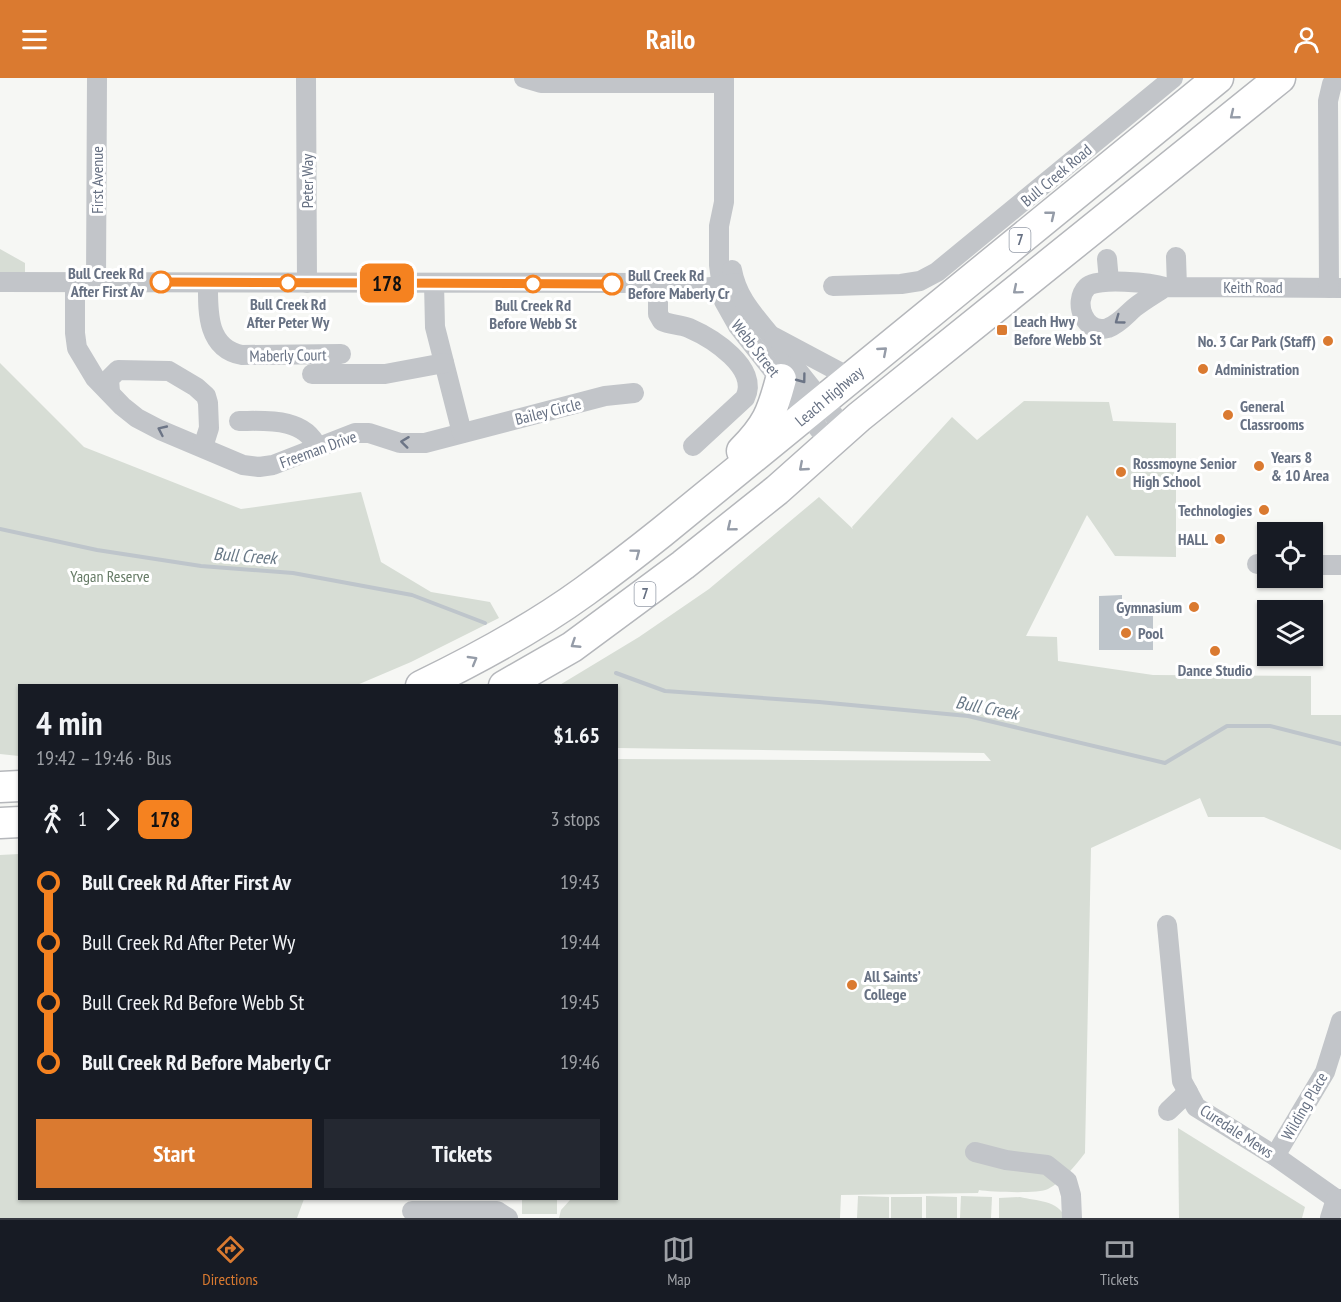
<!DOCTYPE html>
<html lang="en">
<head>
<meta charset="utf-8">
<style>
	:root { --surface:#171b24; --page:#242831; --text:#f1f3f6; --muted:#9ea1a6; --line:#363941; --accent:#da7a30 }
	body { margin:0; font-family:"PT Sans Narrow",sans-serif; background:var(--page); color:var(--text); height:100vh; display:flex; flex-direction:column; font-size:22px; white-space:nowrap }
	* { box-sizing:border-box; margin:0 }
	p { font-size:20px; color:var(--muted) }
	.icon { flex:none; width:33px; height:33px; fill:none; stroke:currentColor; stroke-width:2; stroke-linecap:round; stroke-linejoin:round }
	.map { position:relative; flex:1; overflow:hidden }
	.drawer { position:absolute; left:18px; top:606px; width:600px; height:516px; display:flex; flex-direction:column; background:var(--surface); border-radius:0px; box-shadow:0 2px 4px #0004 }
	.drawer>* { flex:none }
	.badge { padding:0 12px; border-radius:9px; font-size:21px; line-height:39px }
	.buttons { position:absolute; left:1257px; top:444px; display:grid; gap:12px }
	.buttons a { display:grid; place-items:center; width:66px; height:66px; border-radius:0px; background:var(--surface); box-shadow:0 2px 4px #0004; font-size:30px }
	.map>.badge { position:absolute; translate:-50% -50%; box-shadow:0 0 0 3px #fff }
	.legs { display:flex; align-items:center; gap:9px; height:66px; padding:0 18px; font-size:20px }
	.legs p { margin-inline-start:auto }
	.overview { display:flex; align-items:center; justify-content:space-between; height:102px; padding:0 18px }
	h1 { font-size:33px; font-weight:700; line-height:45px }
	.action { display:flex; gap:12px; margin-top:auto; padding:12px 18px }
	.action a { flex:1; height:69px; border-radius:0px; background:var(--accent); color:#fff; font-size:24px; font-weight:700; line-height:69px; text-align:center }
	.action a+a { background:var(--page); color:var(--text) }
	ul { padding:0 18px; list-style:none }
	li { display:flex; align-items:center; gap:21px; height:60px; font-size:22px }
	li i { display:grid; place-items:center; width:9px; height:100%; margin:0 8px; background:currentColor }
	li i::after { content:''; width:15px; height:15px; margin:-8px; border:4px solid; border-radius:50%; background:var(--surface) }
	li p { margin-inline-start:auto }
	li:first-child i { background:linear-gradient(#0000 50%,currentColor 0) }
	li:last-child i { background:linear-gradient(currentColor 50%,#0000 0) }
	header { display:flex; justify-content:space-between; align-items:center; height:78px; padding:0 18px; background:var(--accent); color:#fff; font-size:27px; font-weight:700 }
	.tab-bar { display:flex; justify-content:space-around; align-items:center; height:84px; border-top:2px solid var(--line); background:var(--surface); font-size:16px; color:var(--muted) }
	.tab-bar a { display:grid; justify-items:center; gap:3px }
	.tab-bar .active { color:var(--accent) }
	.map>svg:first-child { display:block }
	.green { fill:#d7ddd5 }
	.water { fill:#bec5cb }
	.lines { fill:none; stroke-linecap:round; stroke-linejoin:round }
	.stream { stroke:#bec5cb; stroke-width:4 }
	.highway-casing { stroke:#b5b7bb; stroke-width:33 }
	.minor { stroke:#c2c5c9; stroke-width:20 }
	.highway { stroke:#fff; stroke-width:30 }
	.oneway { stroke:#959ca8 }
	.oneway2 { stroke:#6c7586 }
	.line-1-casing { stroke:#fff; stroke-width:14 }
	.line-1 { stroke:#f58220; stroke-width:9 }
	.stop-1-dot { fill:#fff; stroke:#f58220; stroke-width:3 }
	.poi-dot { fill:#da7a30; stroke:#fff; stroke-width:2 }
	.labels { text-anchor:middle; stroke-width:6; stroke-linejoin:round; paint-order:stroke }
	.shield { fill:#fff; stroke:#959ca8; stroke-width:1.5 }
	.shield-label { font-size:15px; font-weight:bold; fill:#677183 }
	.street-label { font-size:16px; fill:#677183; stroke:#fff }
	.stop-label { font-size:16px; font-weight:bold; fill:#677183; stroke:#fff }
	.poi-label { font-size:16px; font-weight:bold; fill:#677183; stroke:#fff; text-anchor:start }
	.park-label { font-size:16px; fill:#667b66; stroke:#fff }
	.water-label { font-size:18px; font-style:italic; fill:#687886; stroke:#fff }
</style>
</head>
<body>
<header><svg class="icon" aria-label="menu" viewBox="0 0 24 24"><path d="M4 6h16M4 12h16M4 18h16"/></svg>Railo<svg class="icon" aria-label="person" viewBox="0 0 24 24"><circle cx="12" cy="8" r="4"/><path d="M4 21q1-7 8-7t8 7"/></svg></header>
<div class="map">
<svg width="1341" height="1140" viewBox="0 0 1341 1140">
	<rect width="100%" height="100%" fill="#f6f7f4"/>
	<g class="green">
		<path d="M0 171 25 185V196H0Z"/>
		<path d="M0 285 84 369 241 431 361 414 381 484 431 514 490 524 499 540 411 584 357 607 20 608 19 678 0 676Z"/>
		<path d="M1024 323 1109 324 1113 343 1176 345V479L1115 478 1087 437 1026 558 1057 559 1058 583 1153 597 1311 598V637H1341V772L1264 739H1208L1200 720 1091 770 1085 1075C1075 1088 1063 1103 1048 1111 1039 1116 991 1114 979 1112L978 1115 841 1117 840 1140H559L561 1132 570 1122 616 1120 617 681 991 683 984 675 617 670 616 608H558L639 559 709 511 819 419 853 451 852 449 952 339 977 362Z"/>
		<path d="M19 776 20 1120 304 1121 297 1140H0V777Z"/>
		<path d="M1178 1050 1305 1129 1302 1140H1179Z"/>
		<path d="M858 1118 889 1119V1140H857Z"/>
		<path d="M926 1118 957 1119V1140H926Z"/>
		<path d="M961 1118 992 1119 991 1140H960Z"/>
		<rect x="891" y="1119" width="31" height="21"/>
		<path d="M1020 1119C1036 1123 1059 1122 1065 1140H999V1120Z"/>
		<rect x="522" y="1121" width="35" height="15"/>
	</g>
	<path class="water" d="M1122 517V538H1153V572H1099V518Z"/>
	<g class="lines">
		<g class="stream">
			<path d="M0 451 97 472 201 488 293 495 412 517 485 545"/>
			<path d="M616 595 665 613 819 624 968 638 1165 685 1227 648H1270L1341 666"/>
		</g>
		<defs>
			<g id="highway">
				<path d="M742 373C767 348 772 335 781 301"/>
				<path d="M421 608C477 581 534 550 585 513 611 494 637 474 662 454L1218 0"/>
				<path d="M504 608 572 569 683 487 777 412 859 339 1280 0"/>
				<path d="M0 709 20 708"/>
				<path d="M0 745 20 744"/>
			</g>
		</defs>
		<use href="#highway" class="highway-casing"/>
		<g class="minor">
			<path d="M306 0 307 205"/>
			<path d="M524 0 541 5H724"/>
			<path d="M724 0V124L719 148V187L724 223 738 248 830 365"/>
			<path d="M1176 179 1177 209"/>
			<path d="M1107 181 1109 203"/>
			<path d="M732 192C737 220 754 237 771 258 795 290 820 321 846 352"/>
			<path d="M0 204 664 205C687 211 712 211 735 205"/>
			<path d="M75 204V255L77 270 95 300 122 328 137 340 160 352 243 387 259 389 273 387 355 355H369L400 365H425L605 318 634 315"/>
			<path d="M96 204 97 0"/>
			<path d="M208 205C208 232 206 270 242 277L341 276"/>
			<path d="M434 205 435 249 462 355"/>
			<path d="M658 206V236L662 243C670 247 680 246 689 250 712 260 760 290 745 320L693 368"/>
			<path d="M833 208 901 206 920 203 937 194 1173 0"/>
			<path d="M1165 209C1155 216 1144 222 1134 230 1126 237 1119 246 1108 250 1085 257 1072 224 1087 209 1097 199 1152 205 1165 209L1341 210"/>
			<path d="M1329 210 1328 23 1332 6 1337 0"/>
			<path d="M774 259 851 300"/>
			<path d="M312 296H385L444 285"/>
			<path d="M110 314 109 301 118 292 169 293 196 309 206 318 208 325 209 350 203 369"/>
			<path d="M239 343C265 343 304 339 317 369"/>
			<path d="M1257 486H1268"/>
			<path d="M1312 487H1341"/>
			<path d="M1167 847 1182 1003 1196 1029 1275 1078 1336 1121H1341"/>
			<path d="M1168 1033 1188 1014"/>
			<path d="M975 1074 1006 1082 1047 1087 1067 1103 1071 1117 1072 1140"/>
			<path d="M1275 1078 1325 994 1341 943"/>
			<path d="M412 1133H497L508 1140"/>
			<path d="M1330 1140 1336 1121"/>
		</g>
		<use href="#highway" class="highway"/>
	</g>
	<defs><path id="oneway-chevron" d="M-2-3.5L2.5 0L-2 3.5" fill="none" stroke-width="1.6" stroke-linecap="round" stroke-linejoin="round" transform="scale(1.5)"/></defs>
	<g class="oneway">
		<use href="#oneway-chevron" transform="translate(1234 37) rotate(141)"/>
		<use href="#oneway-chevron" transform="translate(1051 137) rotate(-39)"/>
		<use href="#oneway-chevron" transform="translate(1017 212) rotate(140)"/>
		<use href="#oneway-chevron" transform="translate(883 273) rotate(-41)"/>
		<use href="#oneway-chevron" transform="translate(803 389) rotate(139)"/>
		<use href="#oneway-chevron" transform="translate(731 449) rotate(141)"/>
		<use href="#oneway-chevron" transform="translate(636 475) rotate(-37)"/>
		<use href="#oneway-chevron" transform="translate(575 566) rotate(147)"/>
		<use href="#oneway-chevron" transform="translate(473 582) rotate(-30)"/>
	</g>
	<g class="oneway2">
		<use href="#oneway-chevron" transform="translate(1119 242) rotate(144)"/>
		<use href="#oneway-chevron" transform="translate(802 301) rotate(53)"/>
		<use href="#oneway-chevron" transform="translate(162 352) rotate(-155)"/>
		<use href="#oneway-chevron" transform="translate(405 364) rotate(-173)"/>
	</g>
	<g class="lines">
		<defs>
			<path id="line-1" d="M161 204 612 206"/>
		</defs>
		<use href="#line-1" class="line-1-casing"/>
		<use href="#line-1" class="line-1"/>
	</g>
	<g class="stop-1-dot">
		<circle cx="161" cy="204" r="10"/>
		<circle cx="288" cy="205" r="8"/>
		<circle cx="533" cy="206" r="8"/>
		<circle cx="612" cy="206" r="10"/>
	</g>
	<g class="poi-dot">
		<rect x="996" y="246" width="12" height="12" rx="3"/>
		<circle cx="1328" cy="263" r="6"/>
		<circle cx="1203" cy="291" r="6"/>
		<circle cx="1228" cy="337" r="6"/>
		<circle cx="1259" cy="388" r="6"/>
		<circle cx="1121" cy="394" r="6"/>
		<circle cx="1264" cy="432" r="6"/>
		<circle cx="1220" cy="461" r="6"/>
		<circle cx="1194" cy="529" r="6"/>
		<circle cx="1126" cy="555" r="6"/>
		<circle cx="1215" cy="573" r="6"/>
		<circle cx="852" cy="907" r="6"/>
	</g>
	<g class="labels">
		<g class="shield">
			<rect x="1009.5" y="150" width="21" height="24" rx="4.5"/>
			<rect x="634.5" y="504" width="21" height="24" rx="4.5"/>
		</g>
		<g class="shield-label">
			<text x="1020" y="167">7</text>
			<text x="645" y="521">7</text>
		</g>
		<g class="street-label">
			<text transform="translate(1056 97) rotate(-40)" y="6">Bull Creek Road</text>
			<text transform="translate(97 102) rotate(-90)" y="6">First Avenue</text>
			<text transform="translate(307 103) rotate(-90)" y="6">Peter Way</text>
			<text x="1253" y="215">Keith Road</text>
			<text transform="translate(756 270) rotate(52)" y="6">Webb Street</text>
			<text transform="translate(288 277) rotate(-1)" y="6">Maberly Court</text>
			<text transform="translate(829 318) rotate(-40)" y="6">Leach Highway</text>
			<text transform="translate(548 333) rotate(-14)" y="6">Bailey Circle</text>
			<text transform="translate(318 371) rotate(-20)" y="6">Freeman Drive</text>
			<text transform="translate(1304 1028) rotate(-60)" y="6">Wilding Place</text>
			<text transform="translate(1237 1053) rotate(33)" y="6">Curedale Mews</text>
		</g>
		<g class="stop-label">
			<text x="144" y="201" text-anchor="end">Bull Creek Rd<tspan x="144" dy="18">After First Av</tspan></text>
			<text x="628" y="203" text-anchor="start">Bull Creek Rd<tspan x="628" dy="18">Before Maberly Cr</tspan></text>
			<text x="288" y="232">Bull Creek Rd<tspan x="288" dy="18">After Peter Wy</tspan></text>
			<text x="533" y="233">Bull Creek Rd<tspan x="533" dy="18">Before Webb St</tspan></text>
		</g>
		<g class="poi-label">
			<text x="1014" y="249">Leach Hwy<tspan x="1014" dy="18">Before Webb St</tspan></text>
			<text x="1316" y="269" text-anchor="end">No. 3 Car Park (Staff)</text>
			<text x="1215" y="297">Administration</text>
			<text x="1240" y="334">General<tspan x="1240" dy="18">Classrooms</tspan></text>
			<text x="1271" y="385">Years 8<tspan x="1271" dy="18">&amp; 10 Area</tspan></text>
			<text x="1133" y="391">Rossmoyne Senior<tspan x="1133" dy="18">High School</tspan></text>
			<text x="1252" y="438" text-anchor="end">Technologies</text>
			<text x="1208" y="467" text-anchor="end">HALL</text>
			<text x="1182" y="535" text-anchor="end">Gymnasium</text>
			<text x="1138" y="561">Pool</text>
			<text x="1215" y="598" text-anchor="middle">Dance Studio</text>
			<text x="864" y="904">All Saints’<tspan x="864" dy="18">College</tspan></text>
		</g>
		<g class="park-label">
			<text x="110" y="504">Yagan Reserve</text>
		</g>
		<g class="water-label">
			<text transform="translate(245 478) rotate(4)" y="6">Bull Creek</text>
			<text transform="translate(987 630) rotate(11)" y="6">Bull Creek</text>
		</g>
	</g>
</svg>
<div class="buttons">
<a><svg class="icon" aria-label="locate" viewBox="0 0 24 24"><circle cx="12" cy="12" r="6"/><path d="M12 2v4M12 18v4M2 12h4M18 12h4"/></svg></a>
<a><svg class="icon" aria-label="layers" viewBox="0 0 24 24"><path d="M12 4l9 5-9 5-9-5zM3 14l9 5 9-5"/></svg></a>
</div>
<b class="badge" style="left:387px;top:205px;background:#f58220;color:#111">178</b>
<section class="drawer">
<div class="overview"><div><h1>4 min</h1><p>19:42 – 19:46 · Bus</p></div><b>$1.65</b></div>
<div class="legs"><svg class="icon" aria-label="walk" viewBox="0 0 24 24"><circle cx="13" cy="4" r="2"/><path d="M13 8l-2 6 4 7M11 14l-3 7M7 12l3-4h3l4 4"/></svg>1<svg class="icon" aria-label="forward" viewBox="0 0 24 24"><path d="M9 5l7 7-7 7"/></svg><b class="badge" style="background:#f58220;color:#111">178</b><p>3 stops</p></div>
<ul>
<li><i style="color:#f58220"></i><b>Bull Creek Rd After First Av</b><p>19:43</p></li>
<li><i style="color:#f58220"></i><span>Bull Creek Rd After Peter Wy</span><p>19:44</p></li>
<li><i style="color:#f58220"></i><span>Bull Creek Rd Before Webb St</span><p>19:45</p></li>
<li><i style="color:#f58220"></i><b>Bull Creek Rd Before Maberly Cr</b><p>19:46</p></li>
</ul>
<div class="action"><a>Start</a><a>Tickets</a></div>
</section>
</div>
<nav class="tab-bar">
<a class="active"><svg class="icon" aria-label="directions" viewBox="0 0 24 24"><path d="M12 3l9 9-9 9-9-9zM9 14v-3h6M13 9l2 2-2 2"/></svg>Directions</a>
<a><svg class="icon" aria-label="map" viewBox="0 0 24 24"><path d="M3 6l6-2 6 2 6-2v14l-6 2-6-2-6 2zM9 4v14M15 6v14"/></svg>Map</a>
<a><svg class="icon" aria-label="tickets" viewBox="0 0 24 24"><path d="M3 7h18v10H3zM15 7v10"/></svg>Tickets</a>
</nav>
</body>
</html>
